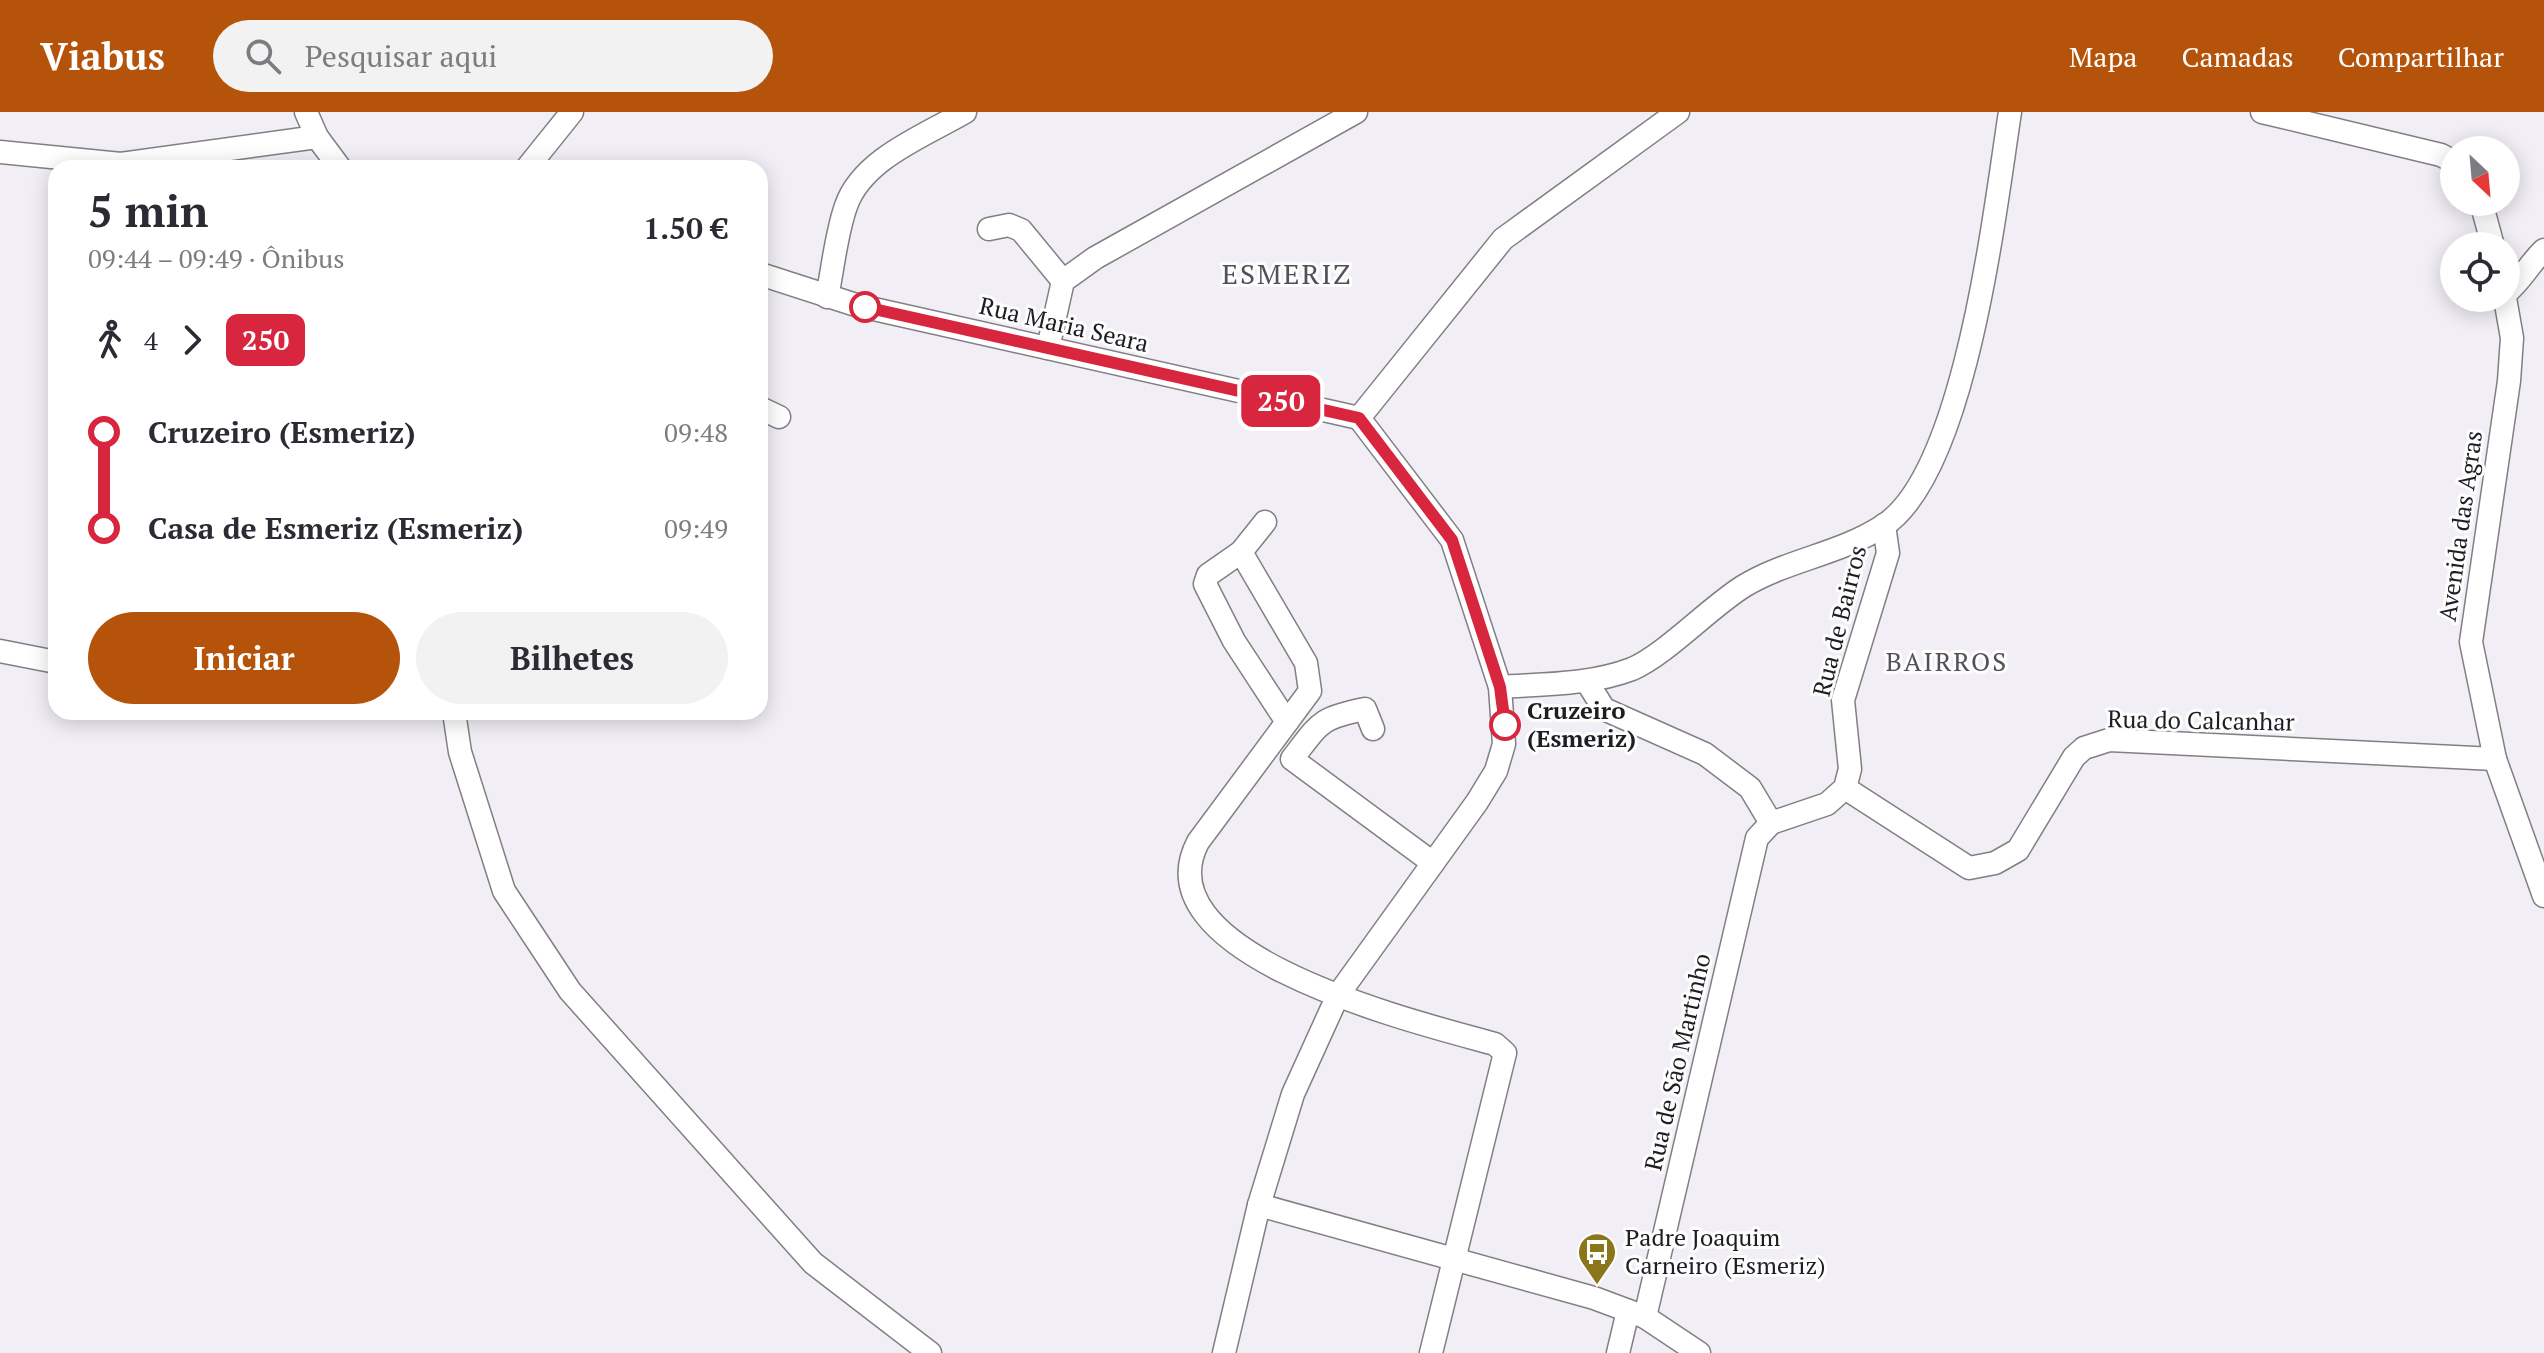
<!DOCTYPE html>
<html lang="pt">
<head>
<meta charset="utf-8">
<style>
	:root { --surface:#fff; --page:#f2f2f3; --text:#2b2b33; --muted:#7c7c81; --accent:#b45309 }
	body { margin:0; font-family:"PT Serif",serif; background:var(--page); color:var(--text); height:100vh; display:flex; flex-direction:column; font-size:30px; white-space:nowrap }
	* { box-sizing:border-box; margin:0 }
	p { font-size:26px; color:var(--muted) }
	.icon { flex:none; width:44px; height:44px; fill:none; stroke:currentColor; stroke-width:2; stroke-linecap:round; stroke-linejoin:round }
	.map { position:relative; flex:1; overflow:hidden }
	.details { position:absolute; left:48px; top:48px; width:720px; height:560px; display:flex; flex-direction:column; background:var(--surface); border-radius:24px; box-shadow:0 4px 20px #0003 }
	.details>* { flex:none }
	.badge { padding:0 16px; border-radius:12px; font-size:28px; line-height:52px }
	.needle { width:52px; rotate:154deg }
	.tools { position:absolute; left:2440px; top:24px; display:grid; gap:16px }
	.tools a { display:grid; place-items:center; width:80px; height:80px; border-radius:50%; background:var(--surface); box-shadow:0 4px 20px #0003; font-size:40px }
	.map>.badge { position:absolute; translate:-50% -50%; box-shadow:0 0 0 4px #fff }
	.legs { display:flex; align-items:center; gap:12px; height:88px; padding:0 40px; font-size:26px }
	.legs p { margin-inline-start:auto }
	.overview { display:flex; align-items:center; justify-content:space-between; height:136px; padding:0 40px }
	h1 { font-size:44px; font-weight:700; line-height:60px }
	.button { display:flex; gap:16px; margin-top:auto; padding:16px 40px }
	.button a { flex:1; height:92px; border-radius:48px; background:var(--accent); color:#fff; font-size:32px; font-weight:700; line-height:92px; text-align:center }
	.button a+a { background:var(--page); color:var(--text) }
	ul { padding:0 40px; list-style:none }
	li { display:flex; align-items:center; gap:28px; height:96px; font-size:30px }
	li i { display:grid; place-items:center; width:12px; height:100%; margin:0 10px; background:currentColor }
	li i::after { content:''; width:20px; height:20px; margin:-10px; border:6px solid; border-radius:50%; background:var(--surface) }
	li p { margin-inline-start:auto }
	li:first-child i { background:linear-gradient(#0000 50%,currentColor 0) }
	li:last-child i { background:linear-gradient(currentColor 50%,#0000 0) }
	header { display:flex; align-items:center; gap:48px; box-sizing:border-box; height:112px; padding:0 40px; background:var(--accent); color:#fff }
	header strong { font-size:38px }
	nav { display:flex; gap:44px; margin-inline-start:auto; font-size:28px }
	.search { width:560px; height:72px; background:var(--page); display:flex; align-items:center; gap:20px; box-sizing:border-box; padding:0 28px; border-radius:44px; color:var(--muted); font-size:30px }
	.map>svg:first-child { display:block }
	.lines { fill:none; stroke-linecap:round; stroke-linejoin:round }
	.minor-casing { stroke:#817f84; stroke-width:25 }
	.minor { stroke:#fff; stroke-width:22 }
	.line-1-casing { stroke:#fff; stroke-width:18 }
	.line-1 { stroke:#d7263d; stroke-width:12 }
	.stop-1-dot { fill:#fff; stroke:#d7263d; stroke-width:4 }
	.labels { text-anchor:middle; stroke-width:6; stroke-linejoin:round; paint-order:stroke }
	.street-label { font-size:24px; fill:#1e1d20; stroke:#fefdfe }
	.stop-label { font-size:24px; font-weight:bold; fill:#1e1d20; stroke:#fefdfe; text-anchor:start }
	.poi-label { font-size:24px; fill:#1e1d20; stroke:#fefdfe; text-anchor:start }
	.neighbourhood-label { font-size:26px; letter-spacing:2px; fill:#535156; stroke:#fefdfe }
	.quarter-label { font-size:28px; letter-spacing:2px; fill:#535156; stroke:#fefdfe }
</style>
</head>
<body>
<header>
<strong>Viabus</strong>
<div class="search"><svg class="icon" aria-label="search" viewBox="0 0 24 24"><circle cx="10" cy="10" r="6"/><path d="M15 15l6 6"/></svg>Pesquisar aqui</div>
<nav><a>Mapa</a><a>Camadas</a><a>Compartilhar</a></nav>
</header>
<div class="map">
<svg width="2544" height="1241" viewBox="0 0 2544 1241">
	<rect width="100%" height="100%" fill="#f1eff5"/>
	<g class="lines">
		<defs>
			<g id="minor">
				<path d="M306 0 317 25 340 56"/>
				<path d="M2262 0 2441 43 2454 50"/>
				<path d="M0 40 121 52 317 25"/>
				<path d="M527 56 572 0"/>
				<path d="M2481 90 2493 134"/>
				<path d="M989 117 1009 113 1021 118 1063 169"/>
				<path d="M760 162 856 193 1359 306"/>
				<path d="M2506 181C2522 168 2529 152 2544 138"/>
				<path d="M827 185C833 156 836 122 846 94 862 47 924 24 965 0"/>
				<path d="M2505 186 2512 226 2509 269 2471 530 2495 647 2544 784"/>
				<path d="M1048 236 1063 169 1095 146 1356 0"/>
				<path d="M760 296 779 305"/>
				<path d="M1359 306 1503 127 1678 0"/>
				<path d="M1265 410 1241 440 1208 463 1205 472 1234 529 1287 610"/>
				<path d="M1241 440 1306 551 1310 579 1198 730C1138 844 1423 912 1495 932L1505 941 1431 1241"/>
				<path d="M0 539 56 550"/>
				<path d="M1587 570 1604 597 1705 642 1750 676 1771 711"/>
				<path d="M1500 575C1544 572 1590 573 1632 557 1665 543 1710 495 1744 474 1787 448 1840 442 1883 414 1966 361 1995 96 2010 0"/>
				<path d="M454 600 460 640 504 779 570 879 813 1151 930 1241"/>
				<path d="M1373 617 1365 597C1319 606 1320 611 1292 647L1433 751"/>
				<path d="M1845 676 1969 756 1995 751 2018 738 2074 645 2084 636 2109 628 2495 647"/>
				<path d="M1259 1093 1594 1186 1645 1205 1699 1241"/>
				<path d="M1645 1205 1757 726 1771 711 1827 692 1845 676 1850 657 1843 588 1888 441 1884 413"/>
				<path d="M1224 1241 1259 1093 1293 982 1338 883 1477 690 1496 659 1504 632 1500 575 1452 428 1359 306"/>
				<path d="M1618 1241 1628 1199"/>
			</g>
		</defs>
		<use href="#minor" class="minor-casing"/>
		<use href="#minor" class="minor"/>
	</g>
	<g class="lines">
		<defs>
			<path id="line-1" d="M865 195 1359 306 1452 428 1500 575 1505 613"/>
		</defs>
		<use href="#line-1" class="line-1-casing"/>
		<use href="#line-1" class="line-1"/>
	</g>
	<defs>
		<symbol id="bus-pin" viewBox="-11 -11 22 30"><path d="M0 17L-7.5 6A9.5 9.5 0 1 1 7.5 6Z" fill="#8c761a" stroke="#fefdfe"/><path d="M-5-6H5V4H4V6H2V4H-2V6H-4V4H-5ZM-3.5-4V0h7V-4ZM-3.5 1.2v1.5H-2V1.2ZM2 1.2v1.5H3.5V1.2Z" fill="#fff"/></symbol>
	</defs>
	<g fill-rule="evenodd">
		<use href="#bus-pin" x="1575" y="1118" width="44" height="60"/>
	</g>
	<g class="stop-1-dot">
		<circle cx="865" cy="195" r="14"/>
		<circle cx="1505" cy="613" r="14"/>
	</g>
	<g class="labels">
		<g class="street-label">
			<text transform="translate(1064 213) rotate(13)" y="8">Rua Maria Seara</text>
			<text transform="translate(2461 414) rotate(-82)" y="8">Avenida das Agras</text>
			<text transform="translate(1840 509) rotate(-76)" y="8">Rua de Bairros</text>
			<text transform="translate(2201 609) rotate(1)" y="8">Rua do Calcanhar</text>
			<text transform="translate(1678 950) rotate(-77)" y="8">Rua de São Martinho</text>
		</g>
		<g class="stop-label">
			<text x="1527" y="607">Cruzeiro<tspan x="1527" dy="28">(Esmeriz)</tspan></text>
		</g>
		<g class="poi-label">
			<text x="1625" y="1134">Padre Joaquim<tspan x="1625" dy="28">Carneiro (Esmeriz)</tspan></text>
		</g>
		<g class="neighbourhood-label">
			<text x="1947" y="559">BAIRROS</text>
		</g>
		<g class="quarter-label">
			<text x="1287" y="172">ESMERIZ</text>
		</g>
	</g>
</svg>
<div class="tools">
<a><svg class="needle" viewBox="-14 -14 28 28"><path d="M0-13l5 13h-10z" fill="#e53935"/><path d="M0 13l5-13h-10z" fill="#7c7c81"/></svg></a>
<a><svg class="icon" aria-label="locate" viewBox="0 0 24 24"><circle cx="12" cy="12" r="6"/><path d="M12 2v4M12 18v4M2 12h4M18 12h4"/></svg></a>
</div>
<b class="badge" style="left:1281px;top:289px;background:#d7263d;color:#fff">250</b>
<section class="details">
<div class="overview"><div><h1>5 min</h1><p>09:44 – 09:49 · Ônibus</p></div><b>1.50 €</b></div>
<div class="legs"><svg class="icon" aria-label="walk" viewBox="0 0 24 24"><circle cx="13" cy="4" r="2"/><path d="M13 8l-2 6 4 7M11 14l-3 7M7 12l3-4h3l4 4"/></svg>4<svg class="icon" aria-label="forward" viewBox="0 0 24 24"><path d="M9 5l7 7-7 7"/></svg><b class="badge" style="background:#d7263d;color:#fff">250</b></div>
<ul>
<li><i style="color:#d7263d"></i><b>Cruzeiro (Esmeriz)</b><p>09:48</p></li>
<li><i style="color:#d7263d"></i><b>Casa de Esmeriz (Esmeriz)</b><p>09:49</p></li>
</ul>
<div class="button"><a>Iniciar</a><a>Bilhetes</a></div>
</section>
</div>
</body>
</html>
